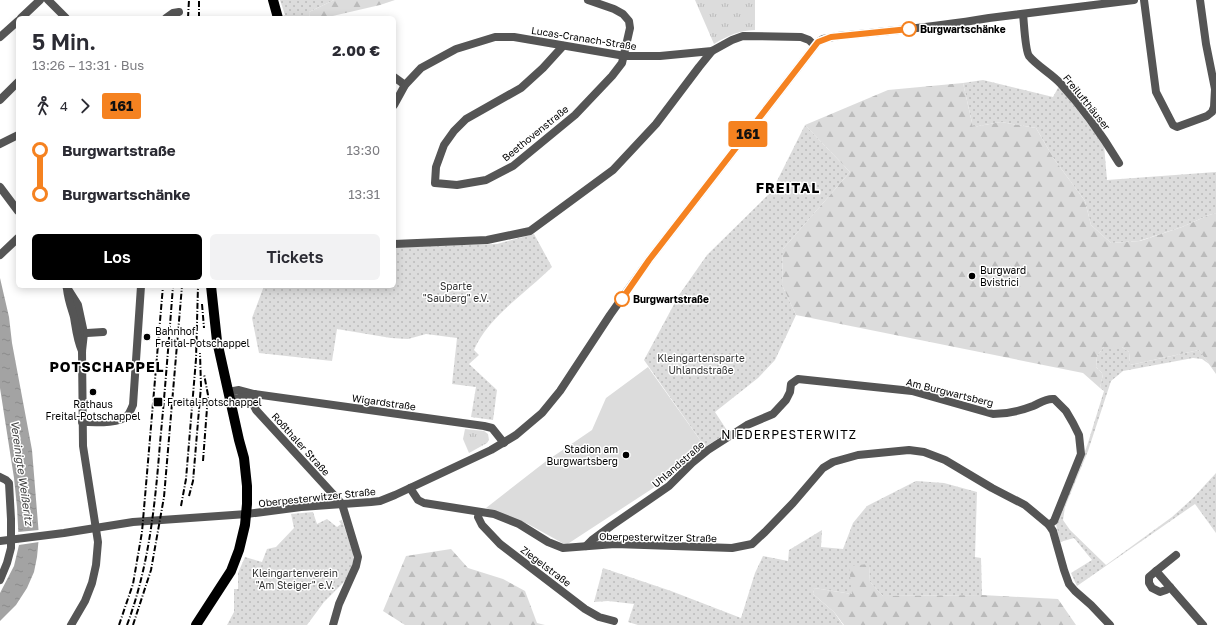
<!DOCTYPE html>
<html lang="de">
<head>
<meta charset="utf-8">
<style>
	:root { --surface:#fff; --page:#f2f2f3; --text:#2b2b33; --muted:#7c7c81; --accent:#000 }
	body { margin:0; font-family:"Golos Text",sans-serif; background:var(--page); color:var(--text); height:100vh; display:flex; flex-direction:column; font-size:15px; white-space:nowrap }
	* { box-sizing:border-box; margin:0 }
	p { font-size:13px; color:var(--muted) }
	.icon { flex:none; width:22px; height:22px; fill:none; stroke:currentColor; stroke-width:2; stroke-linecap:round; stroke-linejoin:round }
	.map { position:relative; flex:1; overflow:hidden }
	.panel { position:absolute; left:16px; top:16px; width:380px; height:272px; display:flex; flex-direction:column; background:var(--surface); border-radius:6px; box-shadow:0 2px 10px #0003 }
	.panel>* { flex:none }
	.badge { padding:0 8px; border-radius:3px; font-size:14px; line-height:26px }
	.map>.badge { position:absolute; translate:-50% -50%; box-shadow:0 0 0 2px #fff }
	.legs { display:flex; align-items:center; gap:6px; height:44px; padding:0 16px; font-size:13px }
	.legs p { margin-inline-start:auto }
	.head { display:flex; align-items:center; justify-content:space-between; height:68px; padding:0 16px }
	h1 { font-size:22px; font-weight:600; line-height:30px }
	.button { display:flex; gap:8px; margin-top:auto; padding:8px 16px }
	.button a { flex:1; height:46px; border-radius:6px; background:var(--accent); color:#fff; font-size:16px; font-weight:600; line-height:46px; text-align:center }
	.button a+a { background:var(--page); color:var(--text) }
	ul { padding:0 16px; list-style:none }
	li { display:flex; align-items:center; gap:14px; height:44px; font-size:15px }
	li i { display:grid; place-items:center; width:6px; height:100%; margin:0 5px; background:currentColor }
	li i::after { content:''; width:10px; height:10px; margin:-5px; border:3px solid; border-radius:50%; background:var(--surface) }
	li p { margin-inline-start:auto }
	li:first-child i { background:linear-gradient(#0000 50%,currentColor 0) }
	li:last-child i { background:linear-gradient(currentColor 50%,#0000 0) }
	.map>svg:first-child { display:block }
	.grass { fill:url(#grass-dots) }
	.forest { fill:url(#forest-firs) }
	.park { fill:url(#park-tufts) }
	.pitch { fill:#dcdcdc }
	.water { fill:url(#water-ripples) }
	.pier { fill:#fff }
	.lines { fill:none; stroke-linecap:round; stroke-linejoin:round }
	.minor { stroke:#555; stroke-width:8 }
	.major { stroke:#000; stroke-width:10 }
	.rail { stroke:#000; stroke-width:2; stroke-dasharray:6 2 1 2; stroke-linecap:butt }
	.line-1-casing { stroke:#fff; stroke-width:9 }
	.line-1 { stroke:#f58220; stroke-width:6 }
	.stop-1-dot { fill:#fff; stroke:#f58220; stroke-width:2 }
	.poi-dot { fill:#000; stroke:#fff; stroke-width:1.5 }
	.labels { text-anchor:middle; stroke-width:3; stroke-linejoin:round; paint-order:stroke }
	.stop-label { font-size:10px; font-weight:bold; fill:#000; stroke:#fff; text-anchor:start }
	.street-label { font-size:10px; fill:#000; stroke:#fff }
	.poi-label { font-size:10px; fill:#000; stroke:#fff; text-anchor:start }
	.park-label { font-size:10px; fill:#333; stroke:#fff }
	.water-label { font-size:11px; font-style:italic; fill:#444; stroke:#fff }
	.quarter-label { font-size:12px; letter-spacing:1px; fill:#000; stroke:#fff }
	.district-label { font-size:14px; font-weight:bold; letter-spacing:1px; fill:#000; stroke:#fff }
</style>
</head>
<body>
<div class="map">
<svg width="1216" height="625" viewBox="0 0 1216 625">
	<defs>
		<pattern id="grass-dots" width="8" height="8" patternUnits="userSpaceOnUse"><rect width="8" height="8" fill="#dcdcdc"/><path d="M2 2h.1M6 6h.1" fill="none" stroke="#bbb" stroke-width="1.8" stroke-linecap="round"/></pattern>
		<pattern id="forest-firs" width="22" height="20" patternUnits="userSpaceOnUse"><rect width="22" height="20" fill="#dcdcdc"/><path d="M5 1l3.5 6h-7zM16 11l3.5 6h-7z" fill="#bbb"/></pattern>
		<pattern id="park-tufts" width="24" height="20" patternUnits="userSpaceOnUse"><rect width="24" height="20" fill="#dcdcdc"/><path d="M3 7l-1-3M5 7V3M7 7l1-3M15 17l-1-3M17 17v-4M19 17l1-3" fill="none" stroke="#bbb"/></pattern>
		<pattern id="water-ripples" width="26" height="14" patternUnits="userSpaceOnUse"><rect width="26" height="14" fill="#a3a3a3"/><path d="M2 4q2-2 4 0t4 0M15 11q2-2 4 0t4 0" fill="none" stroke="#8b8b8b"/></pattern>
	</defs>
	<rect width="100%" height="100%" fill="#fff"/>
	<g class="grass">
		<path d="M280 0H334L309 12 310 18H279L285 15Z"/>
		<path d="M983 80 1053 97 1059 86 1104 145 1107 180 1216 172V213L1209 215 1182 227 1139 241 1111 243 1091 225 1085 201 1054 159 1036 128 1001 122 973 127 963 83Z"/>
		<path d="M805 125 850 172 783 249 782 285 796 315 775 360 758 378 715 412 728 432 705 447 644 360 679 295 707 255 772 191Z"/>
		<path d="M534 234 552 267C527 292 488 317 474 350L479 355 469 364 497 390 493 420 471 417 476 387 452 384 457 338 426 334 408 339 391 338 337 329 332 361 259 353 252 318 264 286H394V247L497 244Z"/>
		<path d="M1113 346 1122 347 1129 352 1130 365 1199 350 1209 364 1202 359 1193 358 1123 371 1111 381 1088 451 1065 507 1063 520 1070 530 1106 565 1172 517 1193 498 1216 473V533L1195 504 1077 586 1071 573 1092 560 1074 538 1060 542 1056 524 1087 446 1104 391 1100 388 1103 374 1096 367 1097 356 1104 347Z"/>
		<path d="M916 481 944 483 977 492 975 557 981 558 982 595 883 596 870 582 869 565 852 594 814 588 813 594 834 612 843 625H638L628 622 634 604 608 601 594 602 603 568 671 591 741 618 755 573 763 556 788 561 789 550 822 530 821 547 843 549 853 523 867 506Z"/>
		<path d="M313 512 317 524 327 519 337 527 341 524 339 521 342 520 353 553V562L347 579 324 602 307 625H227L234 612V589H238V573L245 557 262 562 267 549 276 547 294 528 291 514Z"/>
	</g>
	<g class="forest">
		<path d="M334 0H395L380 5 324 18H310L309 12Z"/>
		<path d="M963 83 973 127 1001 122 1036 128 1054 159 1085 201 1091 225 1111 243 1140 241 1182 227 1209 215 1216 213V374L1199 350 1130 365 1129 352 1122 347H1104L1097 356 1096 367 1103 374 1100 388 1083 373 796 315 782 285 783 249 850 172 805 125 888 90Z"/>
		<path d="M451 549 468 568 503 579 525 591 537 623 545 625H405L383 611 406 556Z"/>
		<path d="M869 564 870 582 883 596 982 595 1058 599 1076 625H844L834 612 813 594 814 588 852 594 849 566Z"/>
	</g>
	<g class="park">
		<path d="M695 0H755V30C738 31 729 35 714 44Z"/>
		<path d="M465 429 484 431 488 434 489 440 487 443 469 453 463 439Z"/>
	</g>
	<path class="pitch" d="M648 367 705 447 664 481 566 545 528 524 486 508 545 462 592 430 606 398Z"/>
	<path class="water" d="M0 278 9 317 12 343 32 450 39 536 37 557 34 572 27 588 16 605 0 621V593L14 566 19 545 17 507 14 478 0 388Z"/>
	<path class="pier" d="M39 530V542L19 545 18 532Z"/>
	<g class="lines">
		<g class="minor">
			<path d="M48 0 66 18"/>
			<path d="M1144 0 1156 92 1173 125 1177 127 1207 116 1212 112 1214 107 1215 89 1206 44 1200 0"/>
			<path d="M1023 14C1024 22 1025 50 1029 56 1037 66 1052 74 1061 84 1083 108 1102 135 1119 163"/>
			<path d="M21 18 40 0"/>
			<path d="M166 18 173 13 179 12"/>
			<path d="M0 37 18 21"/>
			<path d="M563 46 543 68 521 88 466 119 454 131 444 145 436 167 435 183 457 185 486 180 513 166 575 115 612 76 622 63 630 28 629 21 623 14 614 9 588 0"/>
			<path d="M394 77 405 85"/>
			<path d="M0 100 18 82"/>
			<path d="M394 105 405 85 421 68 456 49 495 37H514L625 56H660L712 51 732 40 743 36 801 37 809 40 814 45"/>
			<path d="M0 144 18 135"/>
			<path d="M0 187 18 211"/>
			<path d="M394 244 487 240 530 231 613 170 656 124 699 67 712 51"/>
			<path d="M0 255 18 238"/>
			<path d="M66 286 78 305 84 333 82 351 83 446 98 542 96 565 92 583 85 601 71 625"/>
			<path d="M67 289C68 299 71 307 74 317 76 329 77 340 82 351"/>
			<path d="M87 333 103 332"/>
			<path d="M228 392 239 390 254 394 484 426 492 428 504 443"/>
			<path d="M254 394 253 404 256 410 342 504 358 557 356 566 339 604 333 625"/>
			<path d="M230 400 253 395"/>
			<path d="M82 422C93 422 119 424 127 416 130 413 131 409 133 405L141 286"/>
			<path d="M0 477 6 480 9 483 11 519V548L7 563 0 580"/>
			<path d="M410 488 418 500 424 503 494 514 519 524 548 542 563 548 615 544 732 548 752 544 765 532 793 503 823 468 833 462 858 455 909 450 924 452 945 460 992 488 1025 505 1049 525 1053 531 1064 570 1069 584 1075 591 1091 605 1110 625"/>
			<path d="M479 513 478 517 482 525 500 544 585 609 599 617 614 621"/>
			<path d="M0 541 64 533 133 522 247 514 301 507 371 502 380 501 395 495 491 450 516 435 542 413 560 391 610 315 649 260 818 42 823 39 838 36C888 31 939 27 989 18L1134 0"/>
			<path d="M586 546 592 540 611 526 669 486 692 463 708 450 747 425 773 414 786 400 790 392 791 384 798 379 912 391 993 414C1006 414 1020 411 1033 406 1040 403 1046 398 1054 399L1066 411 1073 423 1079 435 1081 454 1054 521 1049 525"/>
			<path d="M1176 555 1156 571 1203 625"/>
			<path d="M1156 571 1149 577V583L1152 588 1160 592 1166 590 1170 587"/>
		</g>
		<g class="major">
			<path d="M273 0 278 18"/>
			<path d="M196 625 231 571 239 550 245 525 247 504V486L244 458 239 440 217 341 211 286"/>
		</g>
		<g class="rail">
			<path d="M188 18 189 0"/>
			<path d="M199 18V0"/>
			<path d="M202 304 204 328"/>
			<path d="M203 461 208 395 204 374"/>
			<path d="M189 496 193 481 201 386 200 353"/>
			<path d="M181 506 186 479 196 359 198 286"/>
			<path d="M119 625 133 584 142 532 163 286"/>
			<path d="M127 625C149 566 155 506 160 443 165 391 169 338 173 286"/>
			<path d="M133 625 151 570 164 497 182 286"/>
		</g>
	</g>
	<g class="lines">
		<defs>
			<path id="line-1" d="M622 299 649 260 818 42 831 37 909 29"/>
		</defs>
		<use href="#line-1" class="line-1-casing"/>
		<use href="#line-1" class="line-1"/>
	</g>
	<g class="stop-1-dot">
		<circle cx="909" cy="29" r="7"/>
		<circle cx="622" cy="299" r="7"/>
	</g>
	<g class="poi-dot">
		<circle cx="972" cy="276" r="4"/>
		<circle cx="147" cy="337" r="4"/>
		<circle cx="93" cy="392" r="4"/>
		<rect x="153" y="397" width="10" height="10" rx="2"/>
		<circle cx="626" cy="455" r="4"/>
	</g>
	<g class="labels">
		<g class="stop-label">
			<text x="920" y="33">Burgwartschänke</text>
			<text x="633" y="303">Burgwartstraße</text>
		</g>
		<g class="street-label">
			<text transform="translate(584 38) rotate(9)" y="4">Lucas-Cranach-Straße</text>
			<text transform="translate(1087 102) rotate(51)" y="4">Freilufthäuser</text>
			<text transform="translate(535 133) rotate(-39)" y="4">Beethovenstraße</text>
			<text transform="translate(950 392) rotate(14)" y="4">Am Burgwartsberg</text>
			<text transform="translate(384 402) rotate(8)" y="4">Wigardstraße</text>
			<text transform="translate(301 444) rotate(48)" y="4">Roßthaler Straße</text>
			<text transform="translate(678 464) rotate(-41)" y="4">Uhlandstraße</text>
			<text transform="translate(317 497) rotate(-6)" y="4">Oberpesterwitzer Straße</text>
			<text transform="translate(658 537) rotate(1)" y="4">Oberpesterwitzer Straße</text>
			<text transform="translate(546 566) rotate(37)" y="4">Ziegelstraße</text>
		</g>
		<g class="poi-label">
			<text x="980" y="274">Burgward<tspan x="980" dy="12">Bvistrici</tspan></text>
			<text x="155" y="335">Bahnhof<tspan x="155" dy="12">Freital-Potschappel</tspan></text>
			<text x="167" y="406">Freital-Potschappel</text>
			<text x="93" y="408" text-anchor="middle">Rathaus<tspan x="93" dy="12">Freital-Potschappel</tspan></text>
			<text x="618" y="453" text-anchor="end">Stadion am<tspan x="618" dy="12">Burgwartsberg</tspan></text>
		</g>
		<g class="park-label">
			<text x="456" y="290">Sparte<tspan x="456" dy="12">"Sauberg" e.V.</tspan></text>
			<text x="701" y="362">Kleingartensparte<tspan x="701" dy="12">Uhlandstraße</tspan></text>
			<text x="295" y="577">Kleingartenverein<tspan x="295" dy="12">"Am Steiger" e.V.</tspan></text>
		</g>
		<g class="water-label">
			<text transform="translate(22 473) rotate(82)" y="4">Vereinigte Weißeritz</text>
		</g>
		<g class="quarter-label">
			<text x="789" y="439">NIEDERPESTERWITZ</text>
		</g>
		<g class="district-label">
			<text x="788" y="193">FREITAL</text>
			<text x="107" y="372">POTSCHAPPEL</text>
		</g>
	</g>
</svg>
<b class="badge" style="left:748px;top:134px;background:#f58220;color:#111">161</b>
<section class="panel">
<div class="head"><div><h1>5 Min.</h1><p>13:26 – 13:31 · Bus</p></div><b>2.00 €</b></div>
<div class="legs"><svg class="icon" aria-label="walk" viewBox="0 0 24 24"><circle cx="13" cy="4" r="2"/><path d="M13 8l-2 6 4 7M11 14l-3 7M7 12l3-4h3l4 4"/></svg>4<svg class="icon" aria-label="forward" viewBox="0 0 24 24"><path d="M9 5l7 7-7 7"/></svg><b class="badge" style="background:#f58220;color:#111">161</b></div>
<ul>
<li><i style="color:#f58220"></i><b>Burgwartstraße</b><p>13:30</p></li>
<li><i style="color:#f58220"></i><b>Burgwartschänke</b><p>13:31</p></li>
</ul>
<div class="button"><a>Los</a><a>Tickets</a></div>
</section>
</div>
</body>
</html>
